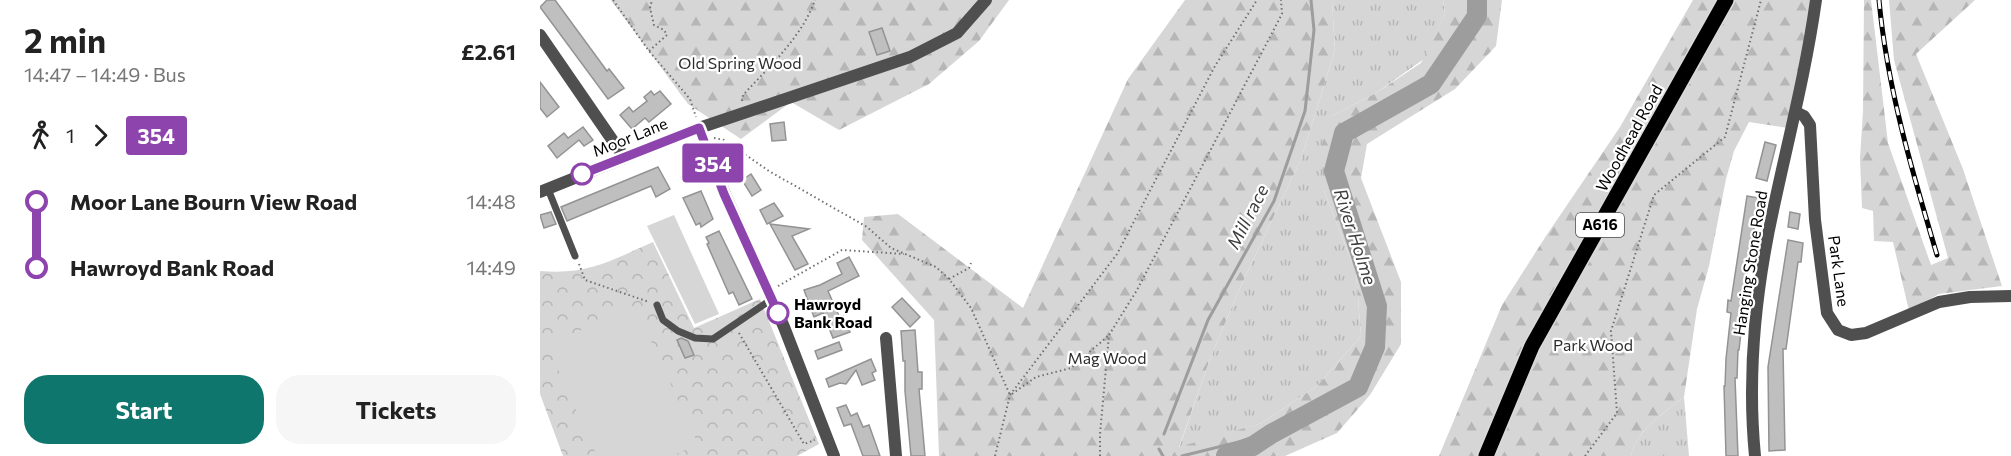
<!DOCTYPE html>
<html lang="en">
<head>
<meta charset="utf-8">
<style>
	:root { --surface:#fff; --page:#f6f6f6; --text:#222; --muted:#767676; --accent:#0f766e }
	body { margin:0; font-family:Commissioner,sans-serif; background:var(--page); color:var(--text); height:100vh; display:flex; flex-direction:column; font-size:22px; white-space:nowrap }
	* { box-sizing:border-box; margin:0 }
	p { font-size:20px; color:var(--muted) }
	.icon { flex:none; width:33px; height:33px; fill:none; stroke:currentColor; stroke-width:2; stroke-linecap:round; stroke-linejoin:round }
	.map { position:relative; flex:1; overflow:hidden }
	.sheet { display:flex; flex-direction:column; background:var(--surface); width:540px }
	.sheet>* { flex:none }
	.badge { padding:0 12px; border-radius:4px; font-size:21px; line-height:39px }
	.map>.badge { position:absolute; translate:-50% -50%; box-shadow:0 0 0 3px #fff }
	.legs { display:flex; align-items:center; gap:9px; height:66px; padding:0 24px; font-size:20px }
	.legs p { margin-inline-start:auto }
	.head { display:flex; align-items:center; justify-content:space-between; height:102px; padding:0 24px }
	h1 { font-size:33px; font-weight:700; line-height:45px }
	.action { display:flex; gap:12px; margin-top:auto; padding:12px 24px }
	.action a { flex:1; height:69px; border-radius:24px; background:var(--accent); color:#fff; font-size:24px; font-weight:700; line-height:69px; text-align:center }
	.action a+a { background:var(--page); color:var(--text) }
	ul { padding:0 24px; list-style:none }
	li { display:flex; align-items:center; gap:21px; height:66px; font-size:22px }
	li i { display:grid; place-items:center; width:9px; height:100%; margin:0 8px; background:currentColor }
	li i::after { content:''; width:15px; height:15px; margin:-8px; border:4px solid; border-radius:50%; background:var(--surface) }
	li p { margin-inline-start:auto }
	li:first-child i { background:linear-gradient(#0000 50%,currentColor 0) }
	li:last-child i { background:linear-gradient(currentColor 50%,#0000 0) }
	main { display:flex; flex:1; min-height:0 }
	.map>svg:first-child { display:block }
	.grass { fill:url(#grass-tufts) }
	.forest { fill:url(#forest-firs) }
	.park { fill:url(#park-crowns) }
	.garden { fill:#d6d6d6 }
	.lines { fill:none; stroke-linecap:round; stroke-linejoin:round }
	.stream { stroke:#9d9d9d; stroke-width:3 }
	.river { stroke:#9d9d9d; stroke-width:20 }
	.building { fill:#bfbfbf; stroke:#939393; stroke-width:1.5 }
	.primary-casing { stroke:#dbdbdb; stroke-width:18 }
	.path { stroke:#717171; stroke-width:2; stroke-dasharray:1.5 3; stroke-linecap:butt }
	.lane { stroke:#4f4f4f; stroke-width:7 }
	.street { stroke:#4f4f4f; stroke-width:12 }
	.primary { stroke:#000; stroke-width:15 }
	.rail-casing { stroke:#000; stroke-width:5 }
	.rail { stroke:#fff; stroke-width:3; stroke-dasharray:9; stroke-linecap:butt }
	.line-1-casing { stroke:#fff; stroke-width:14 }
	.line-1 { stroke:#8e44ad; stroke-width:9 }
	.stop-1-dot { fill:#fff; stroke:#8e44ad; stroke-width:3 }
	.labels { text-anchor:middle; stroke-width:4.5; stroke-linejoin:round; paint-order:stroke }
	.shield { fill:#fff; stroke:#4c4c4c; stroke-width:1.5 }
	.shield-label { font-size:15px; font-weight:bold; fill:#000 }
	.park-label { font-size:16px; fill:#2d2d2d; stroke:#fff }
	.street-label { font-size:16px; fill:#000; stroke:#fff }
	.stop-label { font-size:16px; font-weight:bold; fill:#000; stroke:#fff; text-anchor:start }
	.water-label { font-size:18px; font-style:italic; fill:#3e3e3e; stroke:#fff }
</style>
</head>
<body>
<main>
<section class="sheet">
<div class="head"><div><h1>2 min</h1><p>14:47 – 14:49 · Bus</p></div><b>£2.61</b></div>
<div class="legs"><svg class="icon" aria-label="walk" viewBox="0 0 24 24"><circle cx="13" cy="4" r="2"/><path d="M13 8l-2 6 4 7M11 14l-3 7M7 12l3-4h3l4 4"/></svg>1<svg class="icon" aria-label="forward" viewBox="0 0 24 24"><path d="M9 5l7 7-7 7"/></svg><b class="badge" style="background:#8e44ad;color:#fff">354</b></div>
<ul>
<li><i style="color:#8e44ad"></i><b>Moor Lane Bourn View Road</b><p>14:48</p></li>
<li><i style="color:#8e44ad"></i><b>Hawroyd Bank Road</b><p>14:49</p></li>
</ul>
<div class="action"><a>Start</a><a>Tickets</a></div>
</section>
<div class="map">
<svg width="1471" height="456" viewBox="0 0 1471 456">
	<defs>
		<pattern id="grass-tufts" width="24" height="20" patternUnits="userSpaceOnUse" patternTransform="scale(1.5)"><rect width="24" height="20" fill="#d6d6d6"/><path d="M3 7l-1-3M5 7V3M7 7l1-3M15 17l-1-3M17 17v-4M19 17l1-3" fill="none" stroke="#b6b6b6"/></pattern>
		<pattern id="forest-firs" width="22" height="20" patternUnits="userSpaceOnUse" patternTransform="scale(1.5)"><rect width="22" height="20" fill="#d6d6d6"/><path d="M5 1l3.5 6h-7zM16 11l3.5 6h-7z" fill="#b6b6b6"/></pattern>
		<pattern id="park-crowns" width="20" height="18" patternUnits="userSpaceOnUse" patternTransform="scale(1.5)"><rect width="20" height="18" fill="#d6d6d6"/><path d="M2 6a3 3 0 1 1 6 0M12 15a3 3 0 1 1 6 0" fill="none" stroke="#b6b6b6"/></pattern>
	</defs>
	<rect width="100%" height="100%" fill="#fff"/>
	<g class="grass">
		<path d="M792 0H903L905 14 884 59 836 93 792 116 784 191 816 272 821 336 778 385 722 423 639 448 670 359 699 290 761 159 795 50Z"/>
		<path d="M1144 397 1149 456H1091C1097 429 1123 414 1144 397Z"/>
	</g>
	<g class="forest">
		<path d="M71 0H469L439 41 389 84 299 130 251 102 201 139 148 104Z"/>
		<path d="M645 0H792L795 50 761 159 699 290 670 359 639 447 722 423 778 385 821 336 816 272 784 191 781 147 792 116 836 93 881 63 905 14 903 0H962L956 46 915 89 827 144 821 178 861 282V344L830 395 797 433 745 456H399L394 320 322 240 324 217 358 214 483 308 588 79Z"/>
		<path d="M1153 0H1279L1272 58 1255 129 1209 122 1194 151 1186 179 1169 266 1157 309 1144 397C1123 414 1097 429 1091 456H899L962 305 1006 236 1080 127Z"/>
		<path d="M1324 0H1331L1348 143 1391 265 1408 258 1354 60 1349 0H1435L1376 54 1423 169 1462 286 1399 294 1369 311 1353 242 1334 241 1333 211 1322 208 1320 158 1323 111Z"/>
	</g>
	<path class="park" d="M113 242 154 328 220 299 279 444 257 456H23L0 394V271C48 275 70 261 113 242Z"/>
	<g class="garden">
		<path d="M134 215 179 314 155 324 107 226Z"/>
		<path d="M95 306 158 444 132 456H57L7 345Z"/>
	</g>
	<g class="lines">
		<g class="stream">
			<path d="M624 434 668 320 734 201 765 111 774 30 771 0"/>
			<path d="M619 449 623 456"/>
			<path d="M642 456 731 434"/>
		</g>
		<path class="river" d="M686 456 713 446 731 434 818 387 835 347 837 306 794 171 804 133 891 84 937 16V0"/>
	</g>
	<g class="building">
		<path d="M7 0H15L67 71 69 69 84 88 68 99 0 7Z"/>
		<path d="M342 28 350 51 337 55 329 32Z"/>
		<path d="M0 82 19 107 7 117 0 108Z"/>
		<path d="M111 91 114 95 120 91 131 104 109 122 105 118 92 129 80 115 89 107 93 112 107 101 104 97Z"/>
		<path d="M244 122 246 140 232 141 230 124Z"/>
		<path d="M43 127 53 140 44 146 39 140 17 158 8 146 24 133 28 138Z"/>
		<path d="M1225 142 1236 145 1227 181 1216 178Z"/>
		<path d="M118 167 130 189 116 197 111 186 27 221 21 207Z"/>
		<path d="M211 174 221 190 212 196 202 180Z"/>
		<path d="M161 191 173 219 161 227 160 223 156 225 143 198Z"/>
		<path d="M1207 196 1219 198 1202 305 1204 306 1199 350H1198L1197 378H1195L1198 456H1186L1184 386H1185L1186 359 1191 313 1187 312 1188 300 1191 301Z"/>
		<path d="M234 203 243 216 227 224 220 210Z"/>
		<path d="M11 212 16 224 4 228 0 215Z"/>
		<path d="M1250 212 1260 214 1258 229 1248 227Z"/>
		<path d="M230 224 269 229 252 236 268 264 255 270Z"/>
		<path d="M179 231 212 299 199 305 193 292 189 294 167 244 169 243 166 237Z"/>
		<path d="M1248 240 1263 243 1261 262H1258L1246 349H1243L1245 450 1229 451 1228 367Z"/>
		<path d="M309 257 319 276 288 291 300 318 303 316 310 332 293 338 283 313 274 317 264 290 280 285 302 274 297 263Z"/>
		<path d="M362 298 380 317 370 327 352 307Z"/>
		<path d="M375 330 378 372H382V389H379L385 456H371L365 391V361H363L361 331Z"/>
		<path d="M141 338 148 341 154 355 145 358 137 340Z"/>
		<path d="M299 342 302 350 278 359 275 351Z"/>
		<path d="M331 359 336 371 332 373 335 380 322 385 316 370 306 384 300 383 289 387 286 379Z"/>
		<path d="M306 405 311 416 317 413 323 427 329 425 340 456H323L311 424 304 426 297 408Z"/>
	</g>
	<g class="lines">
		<defs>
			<path id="primary" d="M946 456 992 346 1186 0"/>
		</defs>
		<use href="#primary" class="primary-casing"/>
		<g class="path">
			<path d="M73 0 109 51 150 99 156 117"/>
			<path d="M109 51 127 35 124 30 114 25 110 8 112 0"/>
			<path d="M202 101 203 95C229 67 262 37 275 0"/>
			<path d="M174 138 184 140 229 171 327 227 351 248 396 267 409 279 431 308 470 395"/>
			<path d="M39 264 45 280 109 302"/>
			<path d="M409 279 429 268 431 263"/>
			<path d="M238 286 302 250 364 254"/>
			<path d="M199 333 264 444 275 440"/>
			<path d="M472 394 496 377 531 368 568 336"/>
			<path d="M455 456 470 395 577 254 675 66 717 0"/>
			<path d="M560 456V434L569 335 597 290 742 14 741 0"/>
			<path d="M1045 456 1077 413 1071 331 1114 195 1185 137 1221 0"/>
		</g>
		<g class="lane">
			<path d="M8 189 35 256"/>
			<path d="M117 305 123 320 138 331 155 338 173 339 232 299"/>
		</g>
		<g class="street">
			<path d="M0 35 84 157"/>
			<path d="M1256 112 1264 116 1270 125 1275 220 1287 313 1298 330 1311 335 1326 333 1399 302 1430 297 1471 296"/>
			<path d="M159 128 185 194 244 327 294 456"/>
			<path d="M0 192 159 128 370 57 417 33 446 0"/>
			<path d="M346 338 356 456"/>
			<path d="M1215 456C1207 374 1216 287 1234 206 1249 136 1266 71 1276 0"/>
		</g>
		<use href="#primary" class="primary"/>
		<defs>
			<path id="rail" d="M1339 0C1347 87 1372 171 1397 255"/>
		</defs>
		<use href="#rail" class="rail-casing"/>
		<use href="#rail" class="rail"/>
	</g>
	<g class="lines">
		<defs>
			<path id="line-1" d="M42 174 159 128 184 194 238 313"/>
		</defs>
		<use href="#line-1" class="line-1-casing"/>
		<use href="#line-1" class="line-1"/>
	</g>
	<g class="stop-1-dot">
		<circle cx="42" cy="174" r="10"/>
		<circle cx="238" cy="313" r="10"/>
	</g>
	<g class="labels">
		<rect class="shield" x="1036" y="213" width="48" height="24" rx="4.5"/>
		<g class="shield-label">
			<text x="1060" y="230">A616</text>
		</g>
		<g class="park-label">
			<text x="200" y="69">Old Spring Wood</text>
			<text x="1053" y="351">Park Wood</text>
			<text x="567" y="364">Mag Wood</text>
		</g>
		<g class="street-label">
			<text transform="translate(90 137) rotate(-22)" y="6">Moor Lane</text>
			<text transform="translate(1089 138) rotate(-61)" y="6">Woodhead Road</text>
			<text transform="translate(1210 263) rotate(-81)" y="6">Hanging Stone Road</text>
			<text transform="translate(1299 271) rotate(82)" y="6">Park Lane</text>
		</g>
		<g class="stop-label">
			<text x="254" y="310">Hawroyd<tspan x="254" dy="18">Bank Road</tspan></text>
		</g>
		<g class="water-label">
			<text transform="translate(708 217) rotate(-63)" y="6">Mill race</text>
			<text transform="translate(815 237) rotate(72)" y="6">River Holme</text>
		</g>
	</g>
</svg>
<b class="badge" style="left:173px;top:163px;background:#8e44ad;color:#fff">354</b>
</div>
</main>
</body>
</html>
